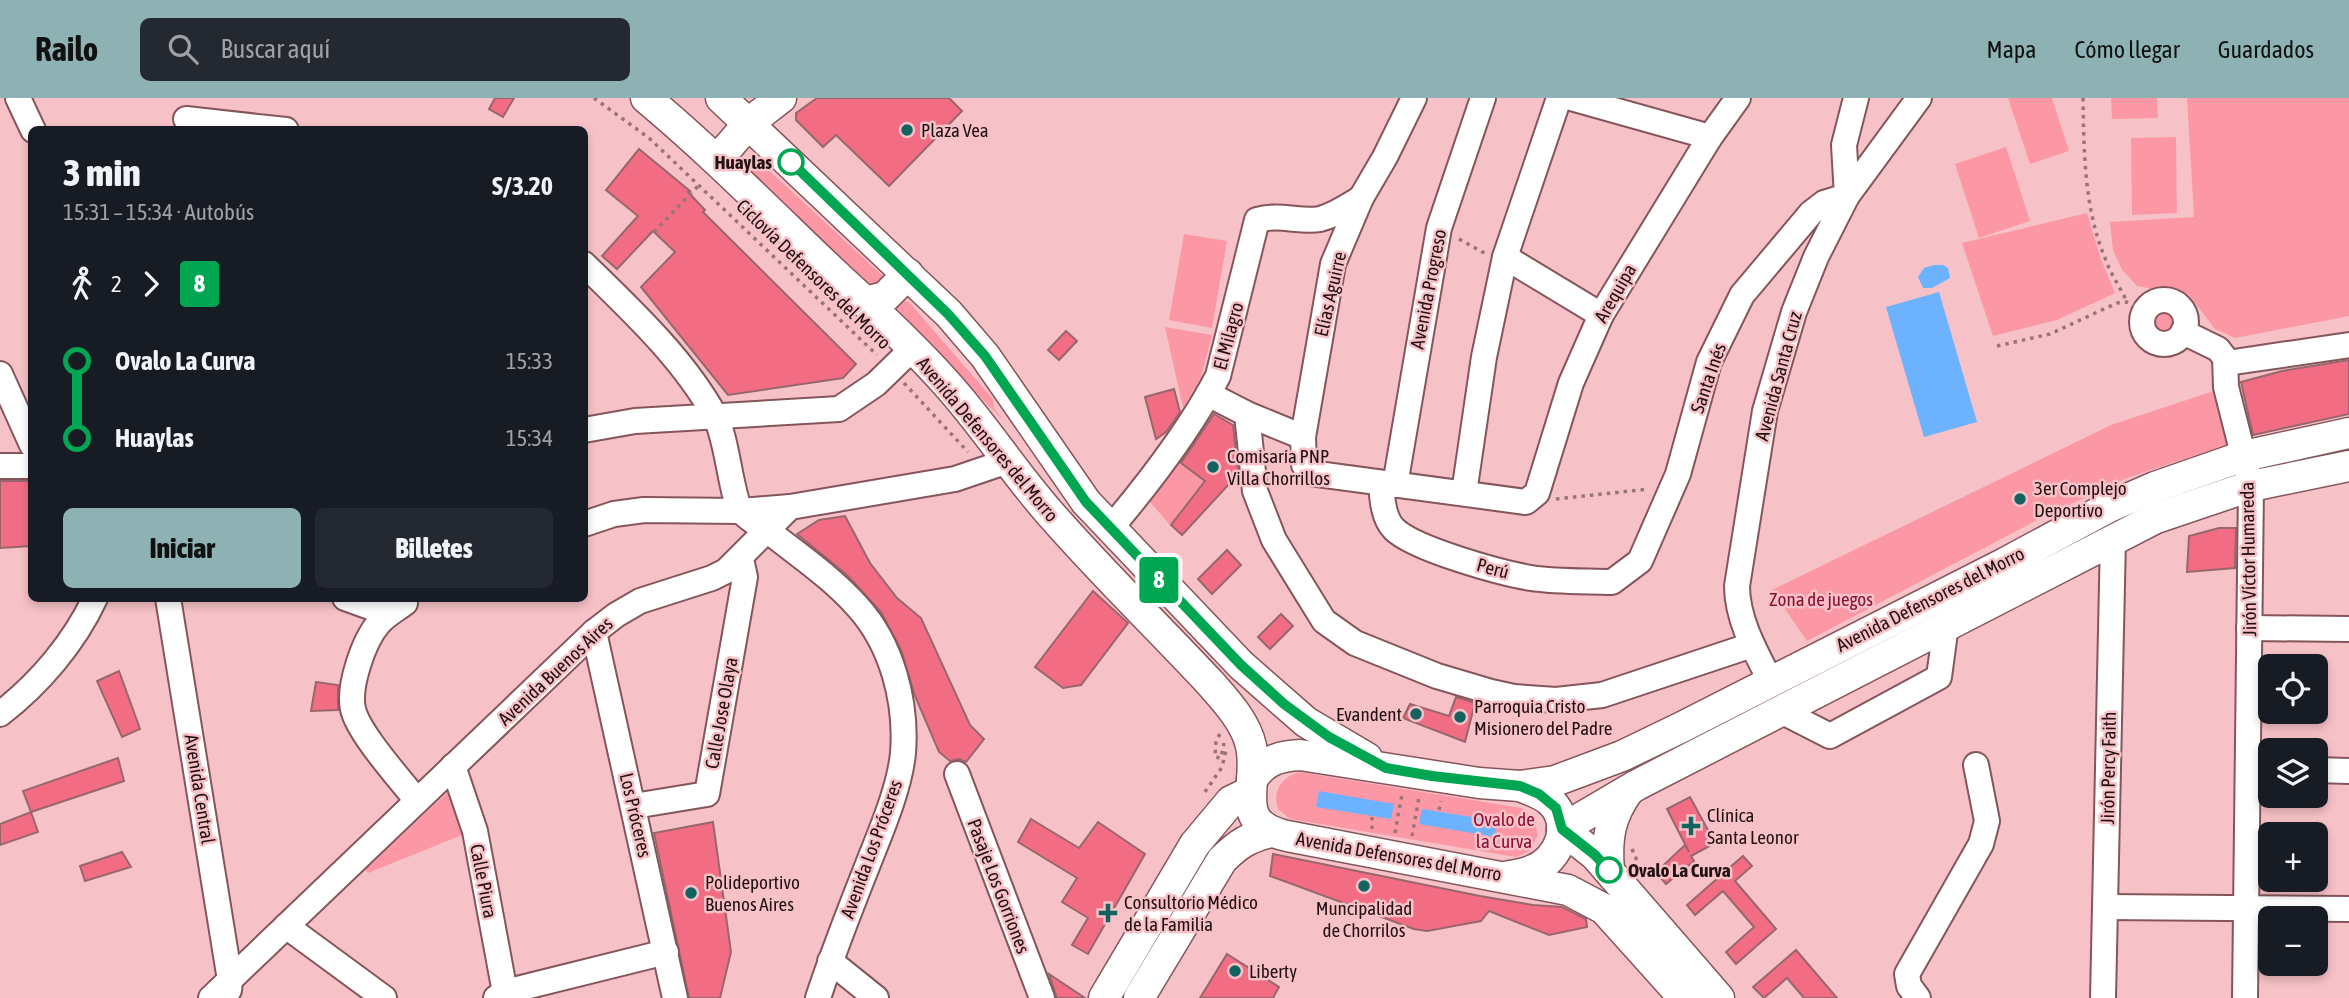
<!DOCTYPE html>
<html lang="es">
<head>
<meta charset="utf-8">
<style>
	:root { --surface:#171b24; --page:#242831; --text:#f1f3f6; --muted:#9ea1a6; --accent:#8eb2b3 }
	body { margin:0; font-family:"Asap Condensed",sans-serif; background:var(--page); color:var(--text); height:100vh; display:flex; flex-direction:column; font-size:26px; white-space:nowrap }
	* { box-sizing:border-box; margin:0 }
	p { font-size:23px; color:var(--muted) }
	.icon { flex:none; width:38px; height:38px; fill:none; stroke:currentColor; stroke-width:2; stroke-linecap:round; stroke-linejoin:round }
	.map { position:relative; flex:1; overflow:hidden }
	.sheet { position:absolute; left:28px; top:28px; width:560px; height:476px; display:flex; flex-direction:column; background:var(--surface); border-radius:10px; box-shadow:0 4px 10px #0003 }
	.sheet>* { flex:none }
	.badge { padding:0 14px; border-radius:5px; font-size:24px; line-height:46px }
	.tools { position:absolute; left:2258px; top:556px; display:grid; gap:14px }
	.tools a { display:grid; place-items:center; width:70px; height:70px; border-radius:10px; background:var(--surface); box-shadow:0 4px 10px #0003; font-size:35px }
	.map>.badge { position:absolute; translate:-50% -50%; box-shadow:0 0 0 4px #fff }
	.legs { display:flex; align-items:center; gap:10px; height:77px; padding:0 35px; font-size:23px }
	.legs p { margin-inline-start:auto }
	.overview { display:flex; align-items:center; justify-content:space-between; height:119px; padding:0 35px }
	h1 { font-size:38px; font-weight:800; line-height:52px }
	.button { display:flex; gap:14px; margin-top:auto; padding:14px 35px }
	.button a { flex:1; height:80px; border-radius:10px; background:var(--accent); color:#111; font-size:28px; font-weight:800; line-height:80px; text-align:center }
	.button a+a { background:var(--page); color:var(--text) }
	ul { padding:0 35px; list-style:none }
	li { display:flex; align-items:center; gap:24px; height:77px; font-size:26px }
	li i { display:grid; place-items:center; width:10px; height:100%; margin:0 9px; background:currentColor }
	li i::after { content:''; width:18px; height:18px; margin:-9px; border:5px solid; border-radius:50%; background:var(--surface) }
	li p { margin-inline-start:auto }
	li:first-child i { background:linear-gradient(#0000 50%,currentColor 0) }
	li:last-child i { background:linear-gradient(currentColor 50%,#0000 0) }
	header { display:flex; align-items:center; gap:42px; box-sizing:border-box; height:98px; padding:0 35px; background:var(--accent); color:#111 }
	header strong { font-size:33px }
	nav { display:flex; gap:38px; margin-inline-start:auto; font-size:24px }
	.search { width:490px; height:63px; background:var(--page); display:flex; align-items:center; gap:18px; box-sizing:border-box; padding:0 24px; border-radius:10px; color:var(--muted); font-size:26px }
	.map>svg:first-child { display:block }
	.green { fill:#fc98a5 }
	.water { fill:#6cb2fe }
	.building { fill:#f26d84; stroke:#97676d; stroke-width:2 }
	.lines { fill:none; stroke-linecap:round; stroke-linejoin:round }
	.minor-casing { stroke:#84565c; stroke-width:28 }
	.major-casing { stroke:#84565c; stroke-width:33 }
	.path { stroke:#997478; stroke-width:3.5; stroke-dasharray:3.5 5; stroke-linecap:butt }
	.minor { stroke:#fff; stroke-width:24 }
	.major { stroke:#fff; stroke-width:30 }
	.line-1-casing { stroke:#fff; stroke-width:16 }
	.line-1 { stroke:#00a651; stroke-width:10 }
	.poi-dot { fill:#146361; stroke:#f7c2c7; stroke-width:2.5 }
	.stop-1-dot { fill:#fff; stroke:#00a651; stroke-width:3.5 }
	.labels { text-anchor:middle; stroke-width:5; stroke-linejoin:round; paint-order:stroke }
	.poi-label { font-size:19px; fill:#221013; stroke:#f7c2c7; text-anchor:start }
	.stop-label { font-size:19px; font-weight:bold; fill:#221013; stroke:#f7c2c7; text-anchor:end }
	.street-label { font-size:19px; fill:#221013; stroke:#f7c2c7 }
	.park-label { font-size:19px; fill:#8b1035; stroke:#f7c2c7 }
</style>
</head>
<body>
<header>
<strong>Railo</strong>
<div class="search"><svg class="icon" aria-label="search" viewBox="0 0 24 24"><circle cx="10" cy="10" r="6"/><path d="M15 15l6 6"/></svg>Buscar aquí</div>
<nav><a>Mapa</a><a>Cómo llegar</a><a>Guardados</a></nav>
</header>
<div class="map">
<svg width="2349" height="900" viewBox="0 0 2349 900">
	<rect width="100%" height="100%" fill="#f7c2c7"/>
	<g class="green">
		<path d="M2008 0H2052L2069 53 2030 66Z"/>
		<path d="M2111 0H2157L2158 20 2112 21Z"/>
		<path d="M2187 0H2349V218L2235 240 2215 231 2189 197 2176 190 2153 191 2137 188 2122 172 2113 152 2110 124 2194 119Z"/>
		<path d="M2176 39 2177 115 2132 117 2131 40Z"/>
		<path d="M2006 49 2030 123 1979 140 1955 66Z"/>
		<path d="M759 63 884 179 883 182 870 191 750 73Z"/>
		<path d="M2087 115 2101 161 2115 195 2057 222 1993 238 1962 145Z"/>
		<path d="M1184 136 1227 143 1212 230 1169 222Z"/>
		<path d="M897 202 909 204 993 301 994 310 1004 323 894 213 893 204Z"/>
		<circle cx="2165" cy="223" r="13"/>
		<path d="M1165 229 1212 237 1201 279 1183 310Z"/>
		<path d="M2217 292 2229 346 2127 380 2039 421 1807 543 1772 492 2111 327Z"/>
		<path d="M1174 360 1204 383 1170 427 1150 404 1149 397Z"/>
		<path d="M1299 674 1522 710 1534 721 1538 737 1530 753 1516 759 1290 721 1278 711C1272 692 1281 680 1299 674Z"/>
		<path d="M448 694 458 698 467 735 368 775 365 772Z"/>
	</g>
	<g class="water">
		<path d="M1934 167H1943L1948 170 1950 180 1932 190H1923L1918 179 1924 170Z"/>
		<path d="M1939 194 1977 324 1924 339 1886 209Z"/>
		<path d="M1319 693 1394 706 1391 721 1316 709Z"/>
		<path d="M1422 711 1497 723 1495 739 1419 726Z"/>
	</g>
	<g class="building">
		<path d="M495 0H514L503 19 489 11Z"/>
		<path d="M817 0H949L962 13 889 88 836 37 823 49 796 22V15Z"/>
		<path d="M639 51 690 93 688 94 705 112 703 114 856 266 843 280 728 297 641 189 675 154 653 133 617 171 602 158 638 118 606 92Z"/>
		<path d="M1066 233 1077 243 1059 262 1048 252Z"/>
		<path d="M2349 262V316L2253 337 2241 284 2282 273Z"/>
		<path d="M1174 291 1180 314 1166 334 1156 341 1145 299Z"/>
		<path d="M1214 316 1233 327 1238 372 1231 384 1182 437 1171 427 1205 383 1181 365Z"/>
		<path d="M0 383H32V448L0 450Z"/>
		<path d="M845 418 870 465 897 500 921 520 970 627 984 641 966 664 959 661 950 663 939 654 915 598 901 552 881 514 847 477 797 436 819 422Z"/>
		<path d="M2219 430H2236L2235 470 2187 474 2189 438Z"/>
		<path d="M1227 452 1241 467 1212 496 1198 481Z"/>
		<path d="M1093 493 1128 525 1081 587 1063 590 1035 569Z"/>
		<path d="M1281 516 1293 528 1270 551 1258 539Z"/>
		<path d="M119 573 140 631 122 639 97 583Z"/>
		<path d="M316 584 338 587V612L311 613Z"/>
		<path d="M1456 599 1475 605 1465 644 1403 620 1410 606 1449 618Z"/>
		<path d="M118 660 124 683 31 714 23 693Z"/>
		<path d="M1690 699 1715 745 1691 758 1694 763 1666 786 1656 774 1685 747 1689 754 1667 711Z"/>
		<path d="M31 714 38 734 0 747V726Z"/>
		<path d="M1031 721 1079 750 1098 724 1145 756 1088 856 1072 847 1088 820 1062 804 1077 780 1018 744Z"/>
		<path d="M713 724 731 854 720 900H689L654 735Z"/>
		<path d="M122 754 131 769 85 783 80 768Z"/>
		<path d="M1273 756 1480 798 1533 807 1562 809 1586 821 1587 829 1549 837 1489 813 1481 823 1427 833 1414 831 1270 778Z"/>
		<path d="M1743 758 1752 768 1735 783 1776 831 1736 866 1726 854 1754 829 1723 793 1695 817 1687 807Z"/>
		<path d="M1796 852 1837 900H1804L1787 880 1764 900 1753 889Z"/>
		<path d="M1227 856 1279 889 1273 900H1200Z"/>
		<path d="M1049 876 1085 900H1057Z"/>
	</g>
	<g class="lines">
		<defs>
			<g id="minor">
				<path d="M18 0 33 32"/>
				<path d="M1414 0 1385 59 1361 100 1333 166 1303 339 1304 367 1310 375 1526 404 1537 395 1571 285 1601 217 1710 39 1738 0"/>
				<path d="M1571 0 1710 39"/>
				<path d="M186 21 286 32"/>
				<path d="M1505 159 1601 217"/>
				<path d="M584 166C631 212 683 260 715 318 728 342 731 401 742 414 750 423 763 429 772 436 801 459 832 480 857 508 892 546 907 604 903 655 900 687 884 726 872 756 853 804 834 851 818 900"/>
				<circle cx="2164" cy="224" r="22"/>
				<path d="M2183 234 2218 251 2225 260 2226 289 2251 388 2245 900"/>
				<path d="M2227 265 2349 247"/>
				<path d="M0 276 32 347"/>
				<path d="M1208 296 1247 316 1303 339"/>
				<path d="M1247 316 1255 393 1274 442 1324 523 1355 545 1437 578 1491 594 1514 599 1556 602 1602 597 1752 547"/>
				<path d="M584 332 635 323 839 311 876 286 913 250"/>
				<path d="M0 368H32"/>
				<path d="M1381 385C1382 399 1383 420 1394 431 1414 451 1501 475 1531 480 1557 484 1585 483 1612 484L1640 463 1678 376 1709 264 1742 197 1811 115 1824 105 1847 98 1844 47 1856 0"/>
				<path d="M1395 387 1439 130 1483 0"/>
				<path d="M1464 395 1484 259 1505 159 1559 0"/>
				<path d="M584 426 614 416 644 412 741 413 790 409 955 381 1008 363"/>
				<path d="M1110 431C1148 386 1191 330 1218 278L1257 122C1281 115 1300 125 1320 121 1335 117 1348 108 1361 100"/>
				<path d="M168 500 230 882 229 892"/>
				<path d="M345 500 370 509 402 506"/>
				<path d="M405 505C397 511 386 517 379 525 364 542 348 588 353 611 358 635 401 682 417 703"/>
				<path d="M2249 530 2349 531"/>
				<path d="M594 534 675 900"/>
				<path d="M1770 582C1755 553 1737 521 1737 488L1765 313 1794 214 1816 159 1847 98 1919 0"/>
				<path d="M1781 613 1830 638 1939 579 1946 527"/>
				<path d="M0 616C39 586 74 545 95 500"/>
				<path d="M453 668 475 733 506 900"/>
				<path d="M2315 672 2349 673"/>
				<path d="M957 676 1042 900"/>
				<path d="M634 708 707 696 745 479 741 461"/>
				<path d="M2105 809 2349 811"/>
				<path d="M286 828 384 900"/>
				<path d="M830 863 876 900"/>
				<path d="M211 900 594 534 616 517 640 503 712 480 726 473 790 409"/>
				<path d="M496 900 505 894 666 854"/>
				<path d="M1918 900 1909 888 1907 876 1981 746 1987 723 1976 667"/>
				<path d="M2103 900 2113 440"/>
			</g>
			<g id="major">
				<path d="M646 0C706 50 761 105 817 159 860 200 906 240 946 285 985 328 1016 378 1055 421 1105 478 1160 531 1212 587 1227 604 1246 625 1251 648 1260 688 1230 725 1287 738L1568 792 1604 811 1684 900"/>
				<path d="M721 0 949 216 985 258 1086 404 1241 567 1306 624 1367 660"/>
				<path d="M717 62 750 24 781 0"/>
				<path d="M864 204 885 199 908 176"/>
				<path d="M1252 682C1263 663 1279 658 1300 657L1479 685 1520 688 1555 683 1622 658 1682 629 2005 465 2109 409 2155 389 2244 358 2349 335"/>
				<path d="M1562 731 1637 687 2156 420 2251 388 2349 368"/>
				<path d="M1562 731 1595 757 1719 900"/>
				<path d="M1609 772C1606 740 1610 718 1629 692"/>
				<path d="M1506 779C1515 777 1525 776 1533 772 1560 761 1574 725 1550 703 1542 696 1530 692 1520 688"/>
				<path d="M1104 900 1195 746 1231 703 1250 694"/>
				<path d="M1139 900 1222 762C1238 746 1249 739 1271 734"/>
			</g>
		</defs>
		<use href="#minor" class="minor-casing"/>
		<use href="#major" class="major-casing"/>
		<g class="path">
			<path d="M594 0 649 40 877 257"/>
			<path d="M2083 0C2084 54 2084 110 2105 160 2110 175 2120 189 2127 204"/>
			<path d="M654 134 701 85"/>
			<path d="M1459 141 1486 156"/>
			<path d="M1997 248 2050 236 2117 205 2127 204 2146 212"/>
			<path d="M904 285 968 354"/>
			<path d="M1556 401 1649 391"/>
			<path d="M1220 636 1216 642 1215 659 1221 660 1224 645"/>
			<path d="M1205 694 1222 669 1226 652"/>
			<path d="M1439 712 1441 703"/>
			<path d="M1372 731V719"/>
			<path d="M1395 735 1402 696"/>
			<path d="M1412 738 1419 699"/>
			<path d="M1632 751 1638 765 1635 768"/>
		</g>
		<use href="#minor" class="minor"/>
		<use href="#major" class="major"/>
	</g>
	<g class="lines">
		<defs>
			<path id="line-1" d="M791 64 948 216 985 258 1086 404 1241 567 1284 606 1329 639 1386 670 1432 678 1520 688 1539 696 1556 710 1562 731 1595 757 1609 772"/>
		</defs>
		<use href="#line-1" class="line-1-casing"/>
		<use href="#line-1" class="line-1"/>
	</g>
	<g class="poi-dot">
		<circle cx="907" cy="32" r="7"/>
		<circle cx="1213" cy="369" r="7"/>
		<circle cx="2020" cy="401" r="7"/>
		<circle cx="1416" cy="616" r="7"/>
		<circle cx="1460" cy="619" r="7"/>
		<path d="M1687.5 717.5h7v7h7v7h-7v7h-7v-7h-7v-7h7z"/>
		<circle cx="1364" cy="788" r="7"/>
		<circle cx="691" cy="795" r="7"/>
		<path d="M1104.5 804.5h7v7h7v7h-7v7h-7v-7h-7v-7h7z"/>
		<circle cx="1235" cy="873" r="7"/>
	</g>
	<g class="stop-1-dot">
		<circle cx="791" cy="64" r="12"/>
		<circle cx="1609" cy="772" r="12"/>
	</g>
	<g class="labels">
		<g class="poi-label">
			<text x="921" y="39">Plaza Vea</text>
			<text x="1227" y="365">Comisaría PNP<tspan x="1227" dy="22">Villa Chorrillos</tspan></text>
			<text x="2034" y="397">3er Complejo<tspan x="2034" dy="22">Deportivo</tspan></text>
			<text x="1474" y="615">Parroquia Cristo<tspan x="1474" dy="22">Misionero del Padre</tspan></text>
			<text x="1402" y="623" text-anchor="end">Evandent</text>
			<text x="1707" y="724">Clínica<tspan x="1707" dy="22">Santa Leonor</tspan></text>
			<text x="705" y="791">Polideportivo<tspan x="705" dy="22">Buenos Aires</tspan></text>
			<text x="1124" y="811">Consultorio Médico<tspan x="1124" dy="22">de la Familia</tspan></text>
			<text x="1364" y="817" text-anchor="middle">Muncipalidad<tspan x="1364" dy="22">de Chorrilos</tspan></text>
			<text x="1249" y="880">Liberty</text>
		</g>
		<g class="stop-label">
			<text x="772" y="71">Huaylas</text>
			<text x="1628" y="779" text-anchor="start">Ovalo La Curva</text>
		</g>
		<g class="street-label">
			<text transform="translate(814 176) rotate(44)" y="7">Ciclovía Defensores del Morro</text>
			<text transform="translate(1428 191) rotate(-79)" y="7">Avenida Progreso</text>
			<text transform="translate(1615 195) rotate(-60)" y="7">Arequipa</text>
			<text transform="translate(1330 196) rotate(-77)" y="7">Elías Aguirre</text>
			<text transform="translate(1228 238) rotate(-75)" y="7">El Milagro</text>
			<text transform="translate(1778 278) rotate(-75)" y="7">Avenida Santa Cruz</text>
			<text transform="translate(1708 280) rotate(-71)" y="7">Santa Inés</text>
			<text transform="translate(988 341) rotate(50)" y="7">Avenida Defensores del Morro</text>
			<text transform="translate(2248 461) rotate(-91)" y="7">Jirón Víctor Humareda</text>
			<text transform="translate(1493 470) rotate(15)" y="7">Perú</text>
			<text transform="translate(1930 501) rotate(-27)" y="7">Avenida Defensores del Morro</text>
			<text transform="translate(555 573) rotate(-43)" y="7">Avenida Buenos Aires</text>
			<text transform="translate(721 615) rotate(-80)" y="7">Calle Jose Olaya</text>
			<text transform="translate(2108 670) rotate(-89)" y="7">Jirón Percy Faith</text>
			<text transform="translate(200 691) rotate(81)" y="7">Avenida Central</text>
			<text transform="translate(636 717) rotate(77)" y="7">Los Próceres</text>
			<text transform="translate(871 751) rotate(-70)" y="7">Avenida Los Próceres</text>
			<text transform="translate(1399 758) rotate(10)" y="7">Avenida Defensores del Morro</text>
			<text transform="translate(484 783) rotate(79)" y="7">Calle Piura</text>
			<text transform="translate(999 788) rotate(69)" y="7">Pasaje Los Gorriones</text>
		</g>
		<g class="park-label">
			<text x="1821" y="508">Zona de juegos</text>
			<text x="1504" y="728">Ovalo de<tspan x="1504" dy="22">la Curva</tspan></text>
		</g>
	</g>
</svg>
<div class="tools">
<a><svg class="icon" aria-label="locate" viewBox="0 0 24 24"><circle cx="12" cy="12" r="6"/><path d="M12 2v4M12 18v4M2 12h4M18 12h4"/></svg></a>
<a><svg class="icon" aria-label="layers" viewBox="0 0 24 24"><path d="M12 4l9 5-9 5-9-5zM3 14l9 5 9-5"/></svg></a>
<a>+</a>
<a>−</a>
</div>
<b class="badge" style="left:1159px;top:482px;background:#00a651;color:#fff">8</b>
<section class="sheet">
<div class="overview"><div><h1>3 min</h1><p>15:31 – 15:34 · Autobús</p></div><b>S/3.20</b></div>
<div class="legs"><svg class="icon" aria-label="walk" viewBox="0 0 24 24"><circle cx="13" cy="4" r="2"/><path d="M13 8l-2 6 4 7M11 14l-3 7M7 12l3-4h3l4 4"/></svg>2<svg class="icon" aria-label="forward" viewBox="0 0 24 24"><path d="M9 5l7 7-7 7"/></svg><b class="badge" style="background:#00a651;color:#fff">8</b></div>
<ul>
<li><i style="color:#00a651"></i><b>Ovalo La Curva</b><p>15:33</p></li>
<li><i style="color:#00a651"></i><b>Huaylas</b><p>15:34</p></li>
</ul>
<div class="button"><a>Iniciar</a><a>Billetes</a></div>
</section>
</div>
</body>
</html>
